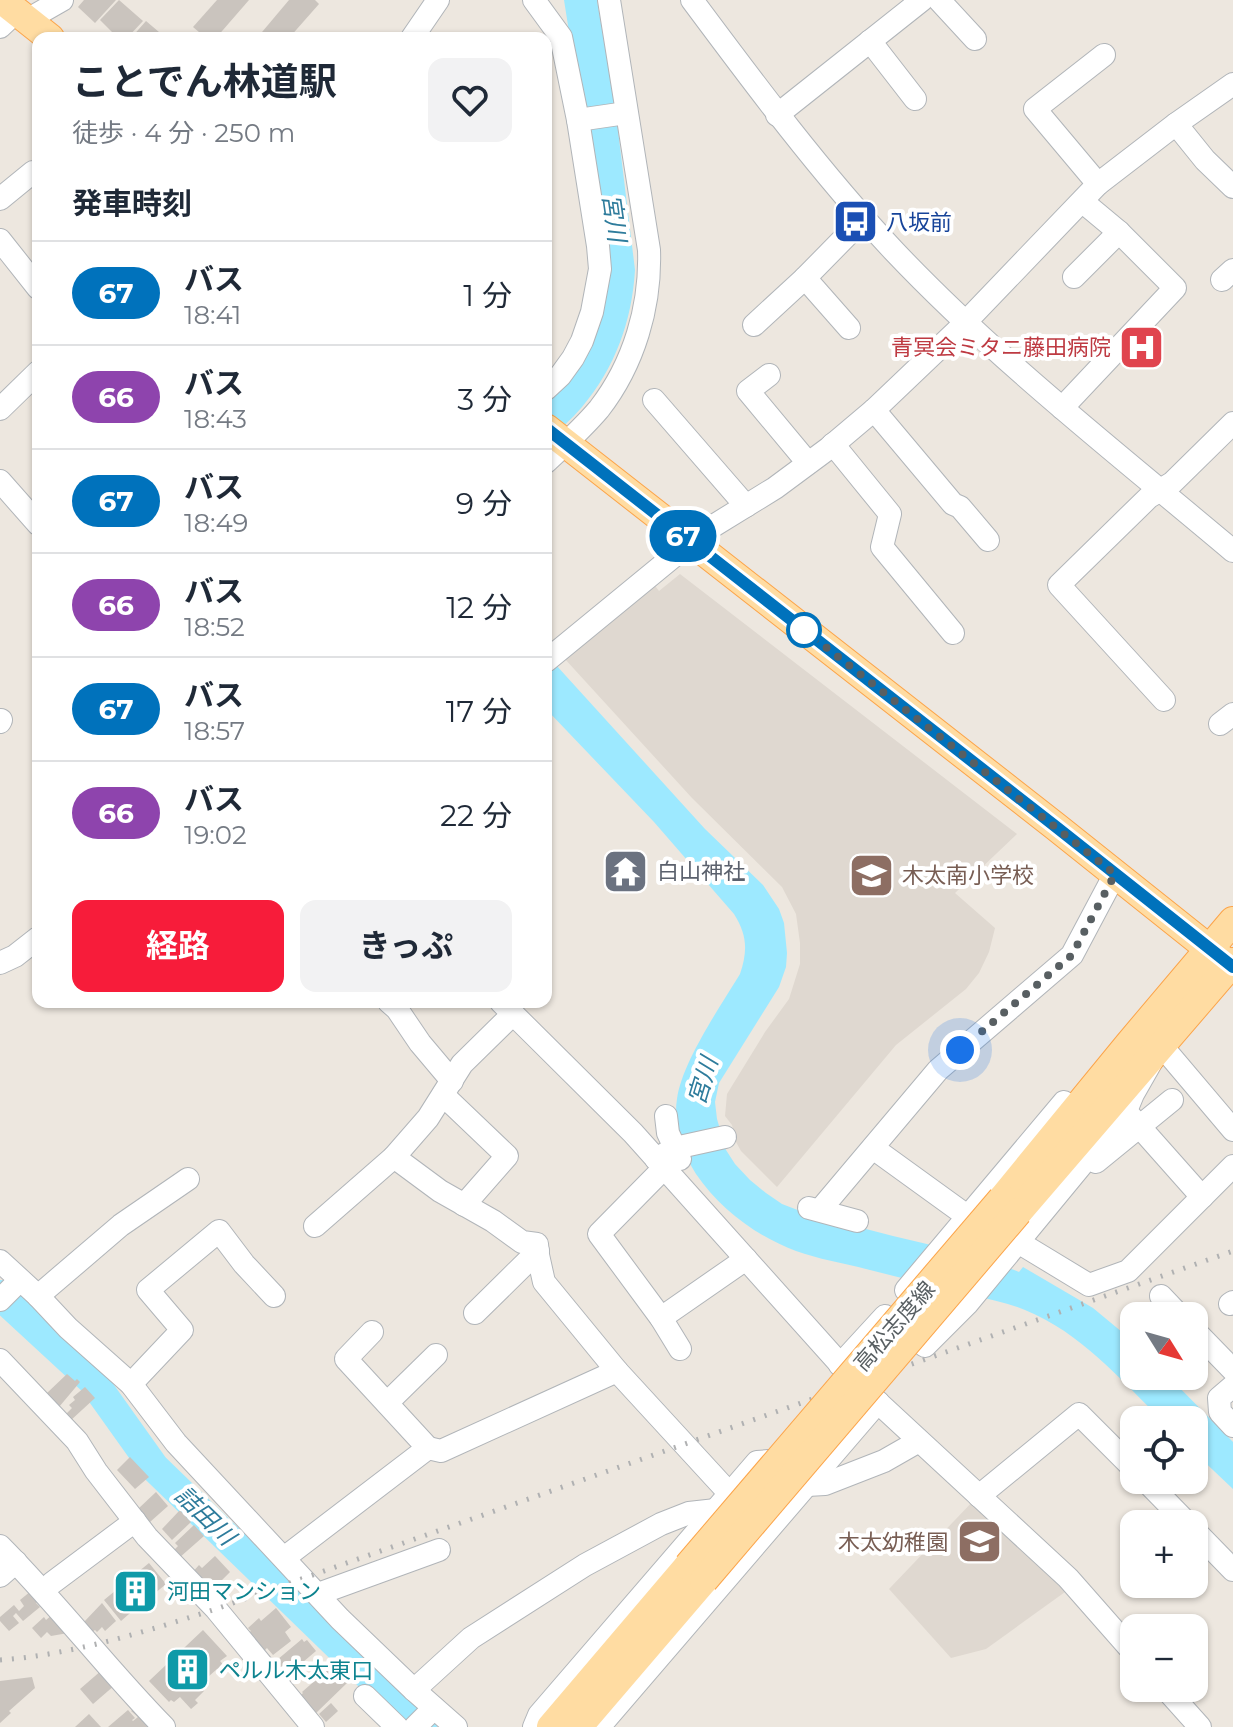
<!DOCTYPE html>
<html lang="ja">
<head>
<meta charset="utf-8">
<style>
	:root { --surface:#fff; --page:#f2f2f3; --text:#1f2937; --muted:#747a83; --line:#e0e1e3; --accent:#f71c3a }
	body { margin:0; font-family:Montserrat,"Noto Sans JP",sans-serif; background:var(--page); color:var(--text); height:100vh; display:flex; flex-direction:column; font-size:30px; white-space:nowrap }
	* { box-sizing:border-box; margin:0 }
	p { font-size:26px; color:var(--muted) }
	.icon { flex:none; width:44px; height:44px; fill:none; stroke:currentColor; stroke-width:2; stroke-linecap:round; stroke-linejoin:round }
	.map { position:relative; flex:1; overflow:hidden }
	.drawer { position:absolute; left:32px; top:32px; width:520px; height:976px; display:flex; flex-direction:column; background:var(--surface); border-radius:16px; box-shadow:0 2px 6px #0004 }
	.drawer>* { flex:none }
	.badge { padding:0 16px; border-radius:26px; font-size:28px; line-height:52px }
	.needle { width:52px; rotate:127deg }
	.buttons { position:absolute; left:1120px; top:1302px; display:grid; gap:16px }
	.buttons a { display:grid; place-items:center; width:88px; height:88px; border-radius:16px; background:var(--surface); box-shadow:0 2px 6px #0004; font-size:40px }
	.you { position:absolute; width:40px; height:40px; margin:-20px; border:6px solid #fff; border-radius:50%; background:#1a73e8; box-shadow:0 0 0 12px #1a73e833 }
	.map>.badge { position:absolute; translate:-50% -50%; box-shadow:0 0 0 4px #fff }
	h2 { padding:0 40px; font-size:30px; line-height:72px }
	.round { display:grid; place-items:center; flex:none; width:84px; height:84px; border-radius:16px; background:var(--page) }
	.headline { display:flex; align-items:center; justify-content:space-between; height:136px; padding:0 40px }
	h1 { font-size:38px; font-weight:700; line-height:60px }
	.primary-button { display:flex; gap:16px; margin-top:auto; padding:16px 40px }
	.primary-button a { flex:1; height:92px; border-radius:16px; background:var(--accent); color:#fff; font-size:32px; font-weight:700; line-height:92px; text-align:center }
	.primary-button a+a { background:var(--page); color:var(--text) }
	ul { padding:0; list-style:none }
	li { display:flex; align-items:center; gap:24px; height:104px; padding:0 40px; border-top:2px solid var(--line) }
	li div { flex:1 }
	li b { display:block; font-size:30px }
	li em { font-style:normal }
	li .badge { min-width:88px; font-weight:700; text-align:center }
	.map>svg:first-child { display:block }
	.education { fill:#dfd8d0 }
	.water { fill:#9de9ff }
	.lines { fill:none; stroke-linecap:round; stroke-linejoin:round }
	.river { stroke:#9de9ff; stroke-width:30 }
	.building { fill:#cac4be }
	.minor-casing { stroke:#b1b5b9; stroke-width:24 }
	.major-casing { stroke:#fca449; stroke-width:30 }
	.minor { stroke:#fff; stroke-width:22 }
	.major { stroke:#ffdca2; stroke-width:28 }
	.rail { stroke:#b0b1b2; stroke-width:5; stroke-dasharray:2 10; stroke-linecap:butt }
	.major-bridge-casing { stroke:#fca449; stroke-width:30; stroke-linecap:butt }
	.major-bridge { stroke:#ffdca2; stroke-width:28 }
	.line-casing { stroke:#fff; stroke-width:18 }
	.line { stroke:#0072bc; stroke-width:12 }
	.walk { stroke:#585f62; stroke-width:8; stroke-dasharray:0 14.4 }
	.stop-dot { fill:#fff; stroke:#0072bc; stroke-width:4 }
	.labels { text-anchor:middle; stroke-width:8; stroke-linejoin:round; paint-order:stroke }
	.transit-label { font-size:22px; fill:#164399; stroke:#fff; text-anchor:start }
	.health-label { font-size:22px; fill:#be3a42; stroke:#fff; text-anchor:end }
	.worship-label { font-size:22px; fill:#5b616d; stroke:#fff; text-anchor:start }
	.education-label { font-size:22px; fill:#785e54; stroke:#fff; text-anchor:start }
	.street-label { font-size:22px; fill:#585f62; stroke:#fff }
	.culture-label { font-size:22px; fill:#0d838f; stroke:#fff; text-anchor:start }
	.water-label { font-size:24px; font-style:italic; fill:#2e7c9c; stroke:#fff }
</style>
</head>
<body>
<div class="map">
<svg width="1233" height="1727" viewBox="0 0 1233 1727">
	<rect width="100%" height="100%" fill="#ede7df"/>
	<g class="education">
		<path d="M680 574 1017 834 955 893 995 928 989 952 979 973 966 989 896 1045 777 1187 741 1151 736 1142 732 1125 725 1116 727 1094 765 1032 789 999 800 964V943L796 914 782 887 692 798 564 658 653 583 659 591Z"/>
		<path d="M976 1498 1072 1587 986 1649 951 1658 889 1589Z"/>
	</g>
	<g class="water">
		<path d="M564 0H597L615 106 635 270C632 321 615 368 582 407 571 420 558 431 546 442V398L593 336 584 127Z"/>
		<path d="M546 654 705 829 763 885 779 909 784 923 787 953 786 967 779 987 719 1083 715 1102 717 1119 726 1150 735 1164 750 1180 766 1193 782 1204 808 1214 893 1236 948 1249 962 1250 1019 1272 1023 1267 1093 1308 1134 1342V1376H1168L1233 1442V1489L1194 1452V1420H1162C1121 1380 1080 1332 1025 1310 1009 1303 990 1300 973 1295 937 1287 902 1278 866 1269 843 1263 818 1259 796 1251 756 1236 720 1209 696 1174 682 1152 673 1124 677 1099 682 1062 720 1007 740 974 748 950 747 935 734 914L654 822 546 709Z"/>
	</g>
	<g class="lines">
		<path class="river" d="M0 1295 92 1380 154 1467 422 1727"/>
	</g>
	<g class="building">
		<path d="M84 0H116L95 23 78 7Z"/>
		<path d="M119 0 143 21 127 38H118L100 20Z"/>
		<path d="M217 0H249L216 38H206L193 27Z"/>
		<path d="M289 0H315L319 4 289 38H257Z"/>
		<path d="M146 21 166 38H131Z"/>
		<path d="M67 1374 75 1381 77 1379 80 1382 59 1407 49 1399 51 1397 47 1393Z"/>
		<path d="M85 1387 95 1398 70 1421 65 1415 72 1408 69 1405 75 1400 73 1397Z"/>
		<path d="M130 1457 149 1477 135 1489 117 1470Z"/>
		<path d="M156 1492 168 1506 150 1522 138 1509Z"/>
		<path d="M180 1510 191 1522 172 1540 162 1529Z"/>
		<path d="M194 1525 204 1536 179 1558 173 1551 178 1546 175 1543Z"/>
		<path d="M215 1556 230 1572 220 1582 226 1587 214 1598 191 1574 199 1565 202 1568Z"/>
		<path d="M149 1563 166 1584 148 1599 152 1603 141 1612 137 1607 121 1621 104 1600Z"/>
		<path d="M31 1591 39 1600 36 1603 40 1607 23 1621 16 1613 13 1616 19 1623 9 1631 0 1621V1617L14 1605 19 1611 24 1606 20 1600Z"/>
		<path d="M102 1603 116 1621 105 1631 102 1627 97 1632 95 1630 92 1632 84 1622Z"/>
		<path d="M276 1608 291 1627 285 1632 291 1641 273 1655 267 1648 261 1654 248 1633 251 1631 248 1628 259 1618 261 1621Z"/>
		<path d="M52 1615 68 1633 51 1636 47 1632 41 1638 32 1628 44 1617 46 1620Z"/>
		<path d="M203 1630 227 1656 220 1661 229 1671 224 1676 217 1669 199 1685 204 1691 195 1700 198 1703 191 1709 180 1697 174 1702 171 1700 169 1702 149 1681Z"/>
		<path d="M302 1639 304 1642 307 1640 316 1651 283 1679 271 1665Z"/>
		<path d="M333 1663 348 1682 314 1715 299 1697 303 1693 302 1692 318 1678 319 1679 322 1677 320 1674Z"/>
		<path d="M102 1670 115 1685 93 1704 80 1689Z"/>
		<path d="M32 1677 35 1688 9 1711 11 1713 0 1723V1681Z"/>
		<path d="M331 1703 338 1711 326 1722 319 1714Z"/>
		<path d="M138 1705 151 1727H108L128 1710 135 1718 132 1720 133 1721 138 1717 131 1711Z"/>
		<path d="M89 1714 101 1727H75Z"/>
	</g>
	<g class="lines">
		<defs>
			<g id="minor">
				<path d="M534 0 561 37 578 120 598 246 600 269 592 312 582 341 573 358 560 376 546 389"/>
				<path d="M692 0C756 86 820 172 893 250 997 360 1118 454 1233 551"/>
				<path d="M939 0 975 39"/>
				<path d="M27 20 62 0"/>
				<path d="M0 27 16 12"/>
				<path d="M412 38 438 0"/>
				<path d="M870 41 915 99"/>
				<path d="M777 115 922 0"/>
				<path d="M578 120 626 113"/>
				<path d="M1176 124 1205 160 1233 187"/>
				<path d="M1098 184 1035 109 1104 55"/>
				<path d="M0 199 33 172"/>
				<path d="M0 240 38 288"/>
				<path d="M1074 277 1119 232"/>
				<path d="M805 278 849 328"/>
				<path d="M1222 280 1233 270"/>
				<path d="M754 325 805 278 864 218"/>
				<path d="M769 375 748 391 808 463"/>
				<path d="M654 400 746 506"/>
				<path d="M1062 408 1175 288 1119 232 1083 202"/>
				<path d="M0 409 38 372"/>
				<path d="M874 410 953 504 960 507 988 540"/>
				<path d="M833 444 890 514 882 547 953 633"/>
				<path d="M546 462C564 445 583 428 599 409 634 364 651 306 649 250L609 0"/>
				<path d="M0 481 38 524"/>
				<path d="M546 661 691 542 710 528 775 488 829 448 874 410 958 330 1098 184 1176 124 1233 84"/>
				<path d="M1164 700 1059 585 1149 497 1172 483 1233 423"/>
				<path d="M0 722 1 720"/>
				<path d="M1220 724 1233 714"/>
				<path d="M0 963 15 956 38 938"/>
				<path d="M389 1002 397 1009 420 1043 452 1081"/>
				<path d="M501 1002 633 1133 857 1383 1068 1578 1134 1653"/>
				<path d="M513 1014 462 1064 428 1118 394 1157 440 1191 493 1221 522 1242 537 1244 538 1255 544 1282 617 1371"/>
				<path d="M443 1095 507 1156 464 1205"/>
				<path d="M666 1116 668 1133 680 1159"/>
				<path d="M1131 1117 1202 1197"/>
				<path d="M873 1148 967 1216 1018 1242 1089 1285 1128 1271 1233 1166"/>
				<path d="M656 1159 675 1148 725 1137"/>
				<path d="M1096 1162 1172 1100"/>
				<path d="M664 1168 599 1234 661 1318 680 1349"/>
				<path d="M809 1208 857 1221"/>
				<path d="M820 1210 938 1070 1072 955 1115 874"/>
				<path d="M315 1226 394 1157"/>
				<path d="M0 1261 38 1296 68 1328 131 1384 176 1443 340 1619 414 1690 456 1727"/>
				<path d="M906 1290 1064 1102"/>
				<path d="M38 1296 121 1225 188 1179"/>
				<path d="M1161 1296 1180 1316"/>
				<path d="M0 1300 19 1281"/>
				<path d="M1230 1304 1233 1302"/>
				<path d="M475 1313 538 1251"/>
				<path d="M661 1318 746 1259"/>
				<path d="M1194 1330 1233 1370"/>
				<path d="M372 1332 346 1359 428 1448"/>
				<path d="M0 1360 77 1441 96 1471 147 1537 216 1609 313 1727"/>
				<path d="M840 1365 885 1316 925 1346 967 1304 1126 1111 1133 1094 1161 1045 1233 1130"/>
				<path d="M131 1384 182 1330 148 1290 219 1231 244 1264 274 1296"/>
				<path d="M1233 1386 1219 1398 1220 1412 1233 1426"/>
				<path d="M387 1403 436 1355"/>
				<path d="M1145 1480 1188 1524"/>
				<path d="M979 1496 1079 1414 1134 1469"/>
				<path d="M1194 1530 1233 1570"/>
				<path d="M0 1546C58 1604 107 1669 164 1727"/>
				<path d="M284 1558 428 1448 441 1451 617 1371 730 1494"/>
				<path d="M0 1576 16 1562"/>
				<path d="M52 1583 135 1521"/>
				<path d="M318 1594 439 1550"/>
				<path d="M1165 1688 1200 1727"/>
				<path d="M414 1690 471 1638 585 1565 661 1524 689 1513 716 1510"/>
				<path d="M365 1696 397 1727"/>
				<path d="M415 1727 434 1708"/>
				<path d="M534 1727 539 1715 757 1462 769 1461 807 1485 825 1484 884 1461 919 1441"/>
				<path d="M599 1727 878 1402"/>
			</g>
			<g id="major">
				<path d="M2 0 50 38"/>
				<path d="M546 428 1055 826 1233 968"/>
				<path d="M1002 1199 1129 1044 1233 921"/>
				<path d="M1018 1212 1233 962"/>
				<path d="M551 1727 688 1566"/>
				<path d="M578 1727 704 1580"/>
			</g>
		</defs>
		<use href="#minor" class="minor-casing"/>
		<use href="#major" class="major-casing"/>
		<use href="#minor" class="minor"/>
		<use href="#major" class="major"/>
		<path class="rail" d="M0 1660C71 1655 148 1631 216 1609L1233 1251"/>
		<defs>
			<g id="major-bridge">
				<path d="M688 1566 1002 1199"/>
				<path d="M704 1580 1018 1212"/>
			</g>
		</defs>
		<use href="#major-bridge" class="major-bridge-casing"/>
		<use href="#major-bridge" class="major-bridge"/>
	</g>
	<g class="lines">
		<defs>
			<path id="line" d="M546 428 1055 826 1233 967"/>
		</defs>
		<use href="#line" class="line-casing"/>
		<use href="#line" class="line"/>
		<path class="walk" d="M804 630 1115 874 1072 955 960 1050"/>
	</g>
	<defs>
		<symbol id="bus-square" viewBox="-11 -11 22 22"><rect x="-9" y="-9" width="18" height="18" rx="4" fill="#1a4fb4" stroke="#fff"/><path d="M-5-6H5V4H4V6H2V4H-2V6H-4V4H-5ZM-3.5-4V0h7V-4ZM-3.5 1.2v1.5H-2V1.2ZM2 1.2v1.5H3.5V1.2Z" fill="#fff"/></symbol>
		<symbol id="hospital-square" viewBox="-11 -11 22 22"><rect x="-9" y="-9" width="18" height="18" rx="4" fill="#e0444e" stroke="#fff"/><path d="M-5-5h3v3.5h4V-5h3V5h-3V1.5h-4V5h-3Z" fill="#fff"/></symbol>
		<symbol id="temple-square" viewBox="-11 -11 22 22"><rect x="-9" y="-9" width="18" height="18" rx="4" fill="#6b7280" stroke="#fff"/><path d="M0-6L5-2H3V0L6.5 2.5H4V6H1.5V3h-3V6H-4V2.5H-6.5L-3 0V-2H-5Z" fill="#fff"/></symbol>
		<symbol id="school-square" viewBox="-11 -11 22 22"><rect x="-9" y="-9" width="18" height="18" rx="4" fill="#8d6e63" stroke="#fff"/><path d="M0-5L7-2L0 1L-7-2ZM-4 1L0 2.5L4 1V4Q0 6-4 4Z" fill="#fff"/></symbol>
		<symbol id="building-square" viewBox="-11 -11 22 22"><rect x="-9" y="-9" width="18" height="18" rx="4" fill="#0f9aa8" stroke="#fff"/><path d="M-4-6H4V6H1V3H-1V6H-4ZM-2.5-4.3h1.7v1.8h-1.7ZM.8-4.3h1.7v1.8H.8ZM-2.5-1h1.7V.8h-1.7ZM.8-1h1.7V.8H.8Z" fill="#fff"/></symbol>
	</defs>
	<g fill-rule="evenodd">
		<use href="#bus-square" x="830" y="196" width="51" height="51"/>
		<use href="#hospital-square" x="1116" y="322" width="51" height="51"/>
		<use href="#temple-square" x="600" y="846" width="51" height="51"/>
		<use href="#school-square" x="846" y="850" width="51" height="51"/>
		<use href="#school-square" x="954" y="1516" width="51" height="51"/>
		<use href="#building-square" x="110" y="1566" width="51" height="51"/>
		<use href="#building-square" x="162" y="1644" width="51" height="51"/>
	</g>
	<circle class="stop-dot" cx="804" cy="630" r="16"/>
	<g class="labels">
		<g class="transit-label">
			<text x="886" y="230">八坂前</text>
		</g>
		<g class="health-label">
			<text x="1111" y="355">青冥会ミタニ藤田病院</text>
		</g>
		<g class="worship-label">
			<text x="657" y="879">白山神社</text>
		</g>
		<g class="education-label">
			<text x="902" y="883">木太南小学校</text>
			<text x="948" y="1550" text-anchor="end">木太幼稚園</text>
		</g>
		<g class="street-label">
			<text transform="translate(894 1326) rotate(-49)" y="8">高松志度線</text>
		</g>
		<g class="culture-label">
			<text x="167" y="1599">河田マンション</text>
			<text x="219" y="1678">ペルル木太東口</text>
		</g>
		<g class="water-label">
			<text transform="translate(614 218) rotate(82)" y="8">宮川</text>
			<text transform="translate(703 1081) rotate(-73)" y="8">宮川</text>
			<text transform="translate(205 1516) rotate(44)" y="8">詰田川</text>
		</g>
	</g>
</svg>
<div class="buttons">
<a><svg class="needle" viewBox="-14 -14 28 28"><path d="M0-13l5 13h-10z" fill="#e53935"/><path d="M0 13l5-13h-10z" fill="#747a83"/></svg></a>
<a><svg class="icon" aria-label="locate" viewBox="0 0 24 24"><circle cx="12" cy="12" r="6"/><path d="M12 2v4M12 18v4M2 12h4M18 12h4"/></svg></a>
<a>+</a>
<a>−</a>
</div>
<div class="you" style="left:960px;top:1050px"></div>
<b class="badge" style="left:683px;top:536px;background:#0072bc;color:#fff">67</b>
<section class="drawer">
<div class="headline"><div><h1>ことでん林道駅</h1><p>徒歩 · 4 分 · 250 m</p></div><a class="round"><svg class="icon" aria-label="heart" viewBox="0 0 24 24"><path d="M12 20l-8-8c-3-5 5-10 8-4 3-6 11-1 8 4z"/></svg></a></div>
<h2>発車時刻</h2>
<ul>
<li><span class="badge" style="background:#0072bc;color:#fff">67</span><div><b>バス</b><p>18:41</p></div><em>1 分</em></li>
<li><span class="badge" style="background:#8e44ad;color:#fff">66</span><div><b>バス</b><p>18:43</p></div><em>3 分</em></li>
<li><span class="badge" style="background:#0072bc;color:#fff">67</span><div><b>バス</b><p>18:49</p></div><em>9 分</em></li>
<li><span class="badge" style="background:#8e44ad;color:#fff">66</span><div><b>バス</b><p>18:52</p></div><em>12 分</em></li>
<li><span class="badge" style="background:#0072bc;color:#fff">67</span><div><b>バス</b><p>18:57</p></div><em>17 分</em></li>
<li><span class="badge" style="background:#8e44ad;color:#fff">66</span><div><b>バス</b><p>19:02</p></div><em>22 分</em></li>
</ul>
<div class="primary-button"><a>経路</a><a>きっぷ</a></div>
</section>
</div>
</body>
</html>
